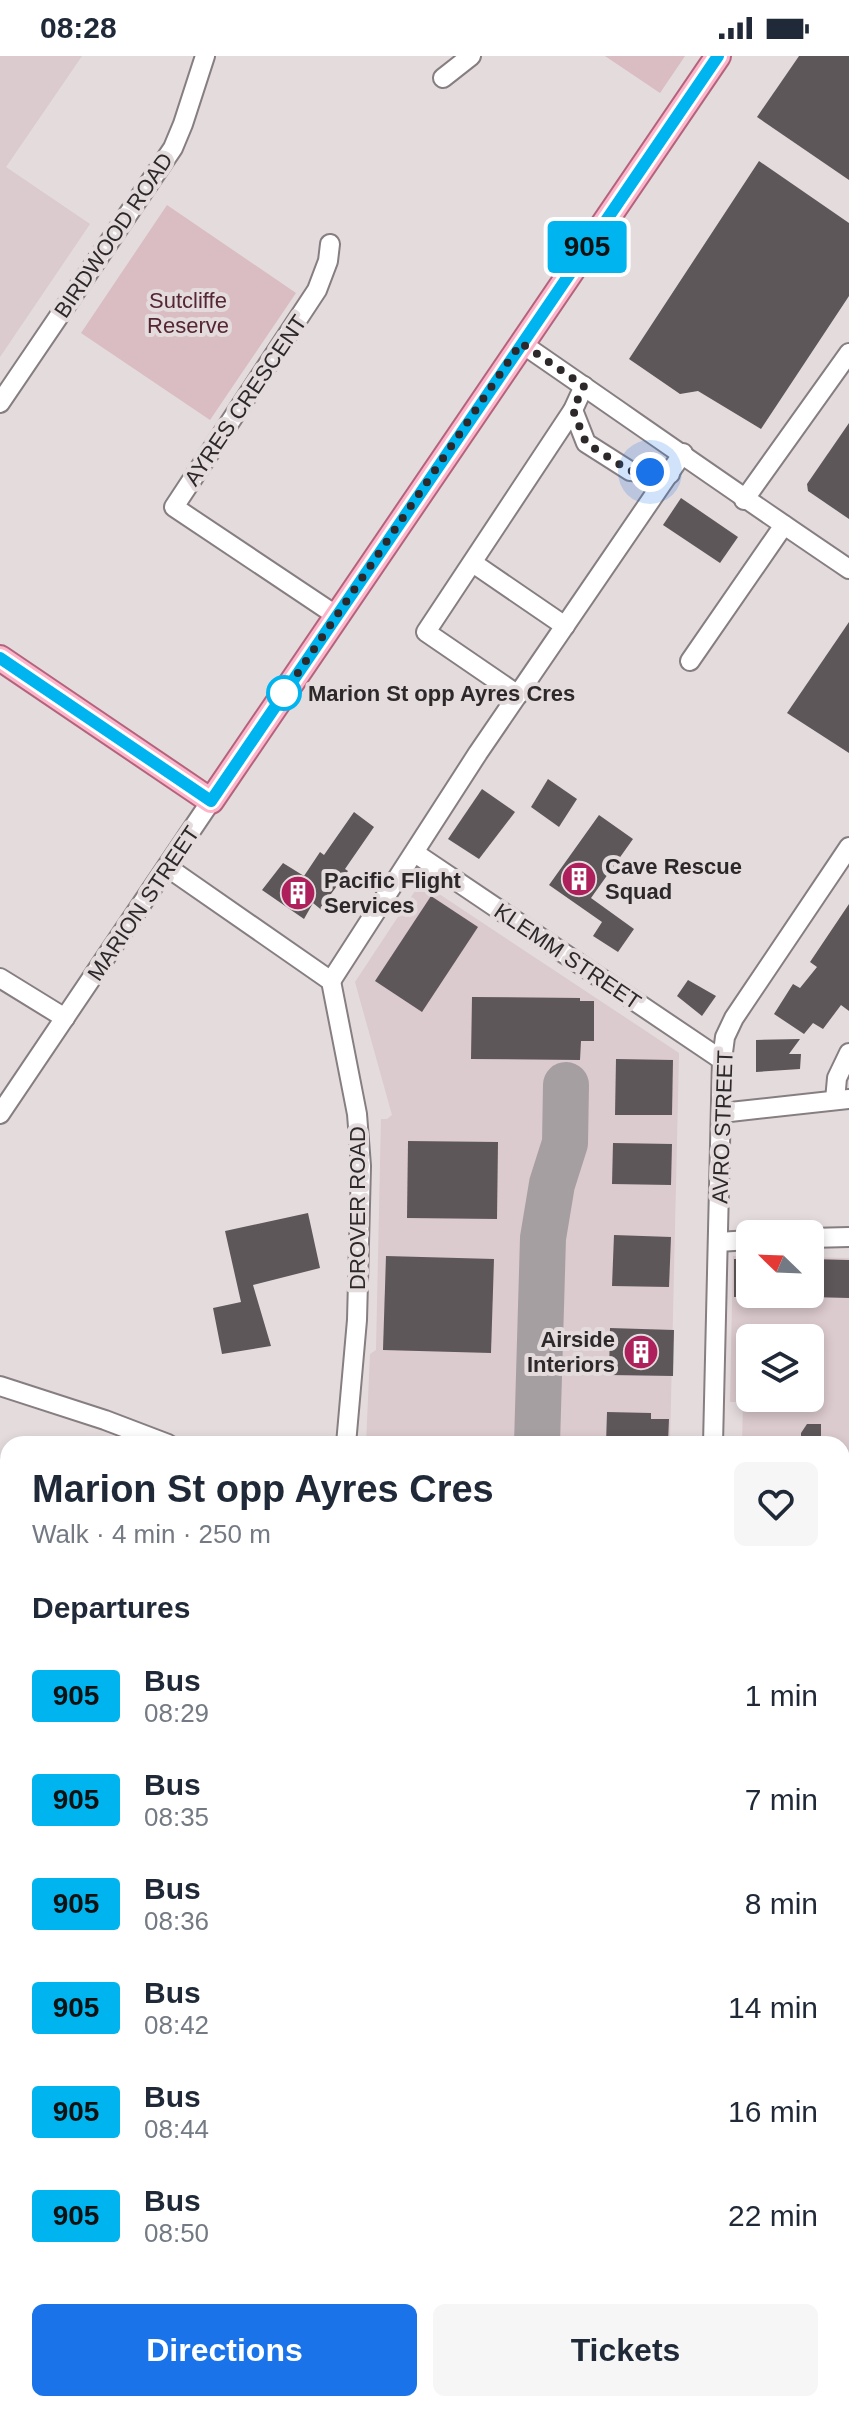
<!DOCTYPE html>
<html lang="en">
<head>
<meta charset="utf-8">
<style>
	:root { --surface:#fff; --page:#f6f6f7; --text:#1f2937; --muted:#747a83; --accent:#1a73e8 }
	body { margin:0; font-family:Helvetica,sans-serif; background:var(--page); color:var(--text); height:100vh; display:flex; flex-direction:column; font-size:30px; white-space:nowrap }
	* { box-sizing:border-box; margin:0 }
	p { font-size:26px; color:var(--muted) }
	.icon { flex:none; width:44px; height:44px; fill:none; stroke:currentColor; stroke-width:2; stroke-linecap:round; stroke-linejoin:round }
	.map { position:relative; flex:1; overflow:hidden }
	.side { position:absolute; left:0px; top:1380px; width:850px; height:976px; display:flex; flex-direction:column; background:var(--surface); border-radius:24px 24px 0 0; box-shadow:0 4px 12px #0003 }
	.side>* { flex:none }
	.badge { padding:0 16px; border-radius:6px; font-size:28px; line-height:52px }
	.needle { width:52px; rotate:293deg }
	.buttons { position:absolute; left:736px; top:1164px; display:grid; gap:16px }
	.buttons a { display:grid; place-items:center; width:88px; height:88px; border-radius:12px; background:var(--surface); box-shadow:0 4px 12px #0003; font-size:40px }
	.you { position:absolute; width:40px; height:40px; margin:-20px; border:6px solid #fff; border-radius:50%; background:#1a73e8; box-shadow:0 0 0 12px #1a73e833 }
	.map>.badge { position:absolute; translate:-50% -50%; box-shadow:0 0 0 4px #fff }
	h2 { padding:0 32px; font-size:30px; line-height:72px }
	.round { display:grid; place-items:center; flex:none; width:84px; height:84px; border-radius:12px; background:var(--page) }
	.overview { display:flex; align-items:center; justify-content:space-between; height:136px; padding:0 32px }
	h1 { font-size:38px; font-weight:700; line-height:60px }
	.button { display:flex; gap:16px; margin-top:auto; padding:16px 32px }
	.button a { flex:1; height:92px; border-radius:12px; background:var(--accent); color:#fff; font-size:32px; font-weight:700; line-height:92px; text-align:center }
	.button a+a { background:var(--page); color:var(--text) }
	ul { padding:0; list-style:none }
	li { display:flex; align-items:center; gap:24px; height:104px; padding:0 32px }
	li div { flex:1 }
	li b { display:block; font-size:30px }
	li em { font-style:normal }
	li .badge { min-width:88px; font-weight:700; text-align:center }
	.status { display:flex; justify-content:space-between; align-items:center; height:56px; padding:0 40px; background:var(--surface); direction:ltr }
	.status svg { height:22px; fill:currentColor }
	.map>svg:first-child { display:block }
	.built { fill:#dbcace; fill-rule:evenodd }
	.green { fill:#dabcc3 }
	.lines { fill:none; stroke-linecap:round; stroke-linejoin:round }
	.taxiway { stroke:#a69fa1; stroke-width:46 }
	.building { fill:#5e5759 }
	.minor-casing { stroke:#867e80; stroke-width:22 }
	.major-casing { stroke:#b3647c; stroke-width:28 }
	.minor { stroke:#fff; stroke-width:18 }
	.major { stroke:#fdb5cb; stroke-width:24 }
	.line-casing { stroke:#fff; stroke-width:18 }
	.line { stroke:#00b5ef; stroke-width:12 }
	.walk { stroke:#2d292a; stroke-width:8; stroke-dasharray:0 14.4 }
	.stop-dot { fill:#fff; stroke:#00b5ef; stroke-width:4 }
	.labels { text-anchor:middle; stroke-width:8; stroke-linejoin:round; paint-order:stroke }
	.street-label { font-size:22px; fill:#2d292a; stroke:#e4dbdd }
	.park-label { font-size:22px; fill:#552635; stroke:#e4dbdd }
	.stop-label { font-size:22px; font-weight:bold; fill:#2d292a; stroke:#e4dbdd; text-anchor:start }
	.poi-label { font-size:22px; font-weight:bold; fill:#2d292a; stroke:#e4dbdd; text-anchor:start }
</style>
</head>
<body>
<div class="status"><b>08:28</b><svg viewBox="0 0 49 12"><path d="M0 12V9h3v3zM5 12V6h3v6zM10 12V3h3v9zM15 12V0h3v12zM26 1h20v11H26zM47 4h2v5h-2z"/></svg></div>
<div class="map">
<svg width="849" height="2356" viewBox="0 0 849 2356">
	<rect width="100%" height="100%" fill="#e4dbdd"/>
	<g class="built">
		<path d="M0 0H82L6 111 90 168 0 301Z"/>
		<path d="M421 826 679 997 670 1388H366L370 1298 376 1294 381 1063H387L392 1059 355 926Z"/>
		<path d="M733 1200H750V1238H810V1201L849 1202V2356H0V1401L7 1397 8 2348H842V1388H742L743 1346H730ZM750 1282H810V1342H750Z"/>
	</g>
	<g class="green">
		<path d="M605 0H685L660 37Z"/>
		<path d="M167 149 296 237 210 364 81 277Z"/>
		<path d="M849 1546V1884L842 1879V1555Z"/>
		<path d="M8 1692V2348H298V2356H0V1699Z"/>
		<path d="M842 1976 849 1979V2133L842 2137Z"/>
		<path d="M849 2200V2356H818L806 2348H842V2204Z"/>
		<path d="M404 2348H662L670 2356H423Z"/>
	</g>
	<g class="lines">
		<g class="taxiway">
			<path d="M537 1388 543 1182 552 1128 565 1087 566 1029"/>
			<path d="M842 1519 849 1510"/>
			<path d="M0 1611 8 1600"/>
			<path d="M0 1642 8 1650"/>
			<path d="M842 1899 849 1903"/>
			<path d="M842 2171 849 2167"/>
			<path d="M362 2348 382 2356"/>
			<path d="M325 2356 340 2348"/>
			<path d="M716 2356 730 2348"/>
		</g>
	</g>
	<g class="building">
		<path d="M799 0H849V124L757 61Z"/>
		<path d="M759 105 849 167V240L761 373 698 335 680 338 629 303Z"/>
		<path d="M849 367V463L808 435 807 428Z"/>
		<path d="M681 442 738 481 720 507 663 469Z"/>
		<path d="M849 566V697L787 657Z"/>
		<path d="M548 723 577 743 559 771 531 751Z"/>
		<path d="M482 733 515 756 479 803 448 783Z"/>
		<path d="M354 756 374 771 345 813 348 815 331 838 334 839 324 856 313 847 304 863 262 834 283 807 304 820 320 796 324 799Z"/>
		<path d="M599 759 633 783 591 842 634 873 618 896 593 880 602 866 549 829Z"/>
		<path d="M431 840 478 871 422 956 375 925Z"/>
		<path d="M849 848V955L841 949 823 973 813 967 804 978 774 958 793 928 800 932 817 911 810 906Z"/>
		<path d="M688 924 716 940 702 960 677 940Z"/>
		<path d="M472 941 580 942V945H594V985H581L580 1004 471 1003Z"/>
		<path d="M800 983 789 998H801L800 1013 756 1016V984Z"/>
		<path d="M616 1003 673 1004 672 1059H615Z"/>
		<path d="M408 1085 498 1086 497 1163 407 1162Z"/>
		<path d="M613 1087 672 1088 671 1129 612 1128Z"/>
		<path d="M308 1157 320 1212 253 1229 271 1290 222 1298 213 1252 241 1246 225 1175Z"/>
		<path d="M614 1179 671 1181 669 1231 612 1230Z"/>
		<path d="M386 1200 494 1203 491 1297 383 1294Z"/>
		<rect x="734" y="1203" width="16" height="38"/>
		<path d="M810 1203 849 1204V1242L810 1241Z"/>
		<path d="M610 1272 674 1274 673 1320 609 1319Z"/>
		<path d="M607 1356 651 1357V1363H669L668 1387 606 1388Z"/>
		<path d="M807 1368H821V1388H801V1377Z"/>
	</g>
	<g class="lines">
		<defs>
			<g id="minor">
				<path d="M443 22 471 0"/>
				<path d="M330 188 328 205 317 234 174 451 337 560"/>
				<path d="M521 287C630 362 739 439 849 513"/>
				<path d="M0 347 173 92 183 68 205 0"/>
				<path d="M573 354 586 387 630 415 670 418"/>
				<path d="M744 444 849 297"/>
				<path d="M473 507 565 570"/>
				<path d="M690 605 784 469"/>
				<path d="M518 639 426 576 573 354 584 330"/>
				<path d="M415 797 722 1004"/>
				<path d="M167 811 331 925 357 1058 361 1110 357 1264 346 1388"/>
				<path d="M0 922 65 962"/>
				<path d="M331 925 478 697 683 397"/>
				<path d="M835 1044 837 1022 849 997"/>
				<path d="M721 1057 849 1043"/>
				<path d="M0 1058 211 745"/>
				<path d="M810 1182 849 1181"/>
				<path d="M718 1186 750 1184"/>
				<path d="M0 1330 105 1364 168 1388"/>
				<path d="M713 1388 722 1004 725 981 734 962 849 791"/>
			</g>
			<path id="major" d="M0 602 211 745 718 0"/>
		</defs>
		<use href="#minor" class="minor-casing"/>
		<use href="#major" class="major-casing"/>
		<use href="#minor" class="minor"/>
		<use href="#major" class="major"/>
	</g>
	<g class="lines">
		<defs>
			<path id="line" d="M0 602 211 745 718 0"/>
		</defs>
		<use href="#line" class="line-casing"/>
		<use href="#line" class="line"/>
		<path class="walk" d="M284 637 283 639 521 287 584 330 573 354 586 387 630 415 650 416"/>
	</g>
	<defs>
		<symbol id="building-disc" viewBox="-11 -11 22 22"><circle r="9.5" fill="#ad205b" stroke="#e4dbdd"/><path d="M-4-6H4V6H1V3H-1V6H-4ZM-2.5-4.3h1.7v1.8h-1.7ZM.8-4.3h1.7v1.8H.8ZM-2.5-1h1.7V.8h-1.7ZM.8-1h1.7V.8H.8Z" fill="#fff"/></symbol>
	</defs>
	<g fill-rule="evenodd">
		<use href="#building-disc" x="559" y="803" width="40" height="40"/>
		<use href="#building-disc" x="278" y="817" width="40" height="40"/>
		<use href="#building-disc" x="621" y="1276" width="40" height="40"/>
	</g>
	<circle class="stop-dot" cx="284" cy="637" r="16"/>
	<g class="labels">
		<g class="street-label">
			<text transform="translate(113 179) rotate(-56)" y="8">BIRDWOOD ROAD</text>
			<text transform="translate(245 344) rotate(-56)" y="8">AYRES CRESCENT</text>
			<text transform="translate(143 847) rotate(-56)" y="8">MARION STREET</text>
			<text transform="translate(568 900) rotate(34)" y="8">KLEMM STREET</text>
			<text transform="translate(722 1071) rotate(-88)" y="8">AVRO STREET</text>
			<text transform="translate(357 1152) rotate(-90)" y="8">DROVER ROAD</text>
		</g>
		<g class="park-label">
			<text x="188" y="252">Sutcliffe<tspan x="188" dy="25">Reserve</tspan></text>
		</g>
		<g class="stop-label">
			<text x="308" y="645">Marion St opp Ayres Cres</text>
		</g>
		<g class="poi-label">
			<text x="605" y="818">Cave Rescue<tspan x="605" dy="25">Squad</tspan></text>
			<text x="324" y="832">Pacific Flight<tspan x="324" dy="25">Services</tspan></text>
			<text x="615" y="1291" text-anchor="end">Airside<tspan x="615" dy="25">Interiors</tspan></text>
		</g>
	</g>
</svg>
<div class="buttons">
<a><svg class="needle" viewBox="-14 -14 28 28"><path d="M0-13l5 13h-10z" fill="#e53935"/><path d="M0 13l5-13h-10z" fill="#747a83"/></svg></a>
<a><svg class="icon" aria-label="layers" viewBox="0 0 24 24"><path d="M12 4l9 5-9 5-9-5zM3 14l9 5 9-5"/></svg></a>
</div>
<div class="you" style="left:650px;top:416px"></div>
<b class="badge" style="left:587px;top:191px;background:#00b5ef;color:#111">905</b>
<section class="side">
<div class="overview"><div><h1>Marion St opp Ayres Cres</h1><p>Walk · 4 min · 250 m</p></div><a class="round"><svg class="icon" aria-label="heart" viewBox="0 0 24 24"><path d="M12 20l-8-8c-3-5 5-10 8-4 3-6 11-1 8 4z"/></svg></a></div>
<h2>Departures</h2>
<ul>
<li><span class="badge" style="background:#00b5ef;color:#111">905</span><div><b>Bus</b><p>08:29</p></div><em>1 min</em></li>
<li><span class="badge" style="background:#00b5ef;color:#111">905</span><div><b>Bus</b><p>08:35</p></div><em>7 min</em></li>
<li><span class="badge" style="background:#00b5ef;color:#111">905</span><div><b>Bus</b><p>08:36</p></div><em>8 min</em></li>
<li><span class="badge" style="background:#00b5ef;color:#111">905</span><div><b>Bus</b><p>08:42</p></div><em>14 min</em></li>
<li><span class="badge" style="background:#00b5ef;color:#111">905</span><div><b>Bus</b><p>08:44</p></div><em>16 min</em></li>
<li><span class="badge" style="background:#00b5ef;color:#111">905</span><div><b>Bus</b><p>08:50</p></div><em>22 min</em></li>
</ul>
<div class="button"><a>Directions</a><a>Tickets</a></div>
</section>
</div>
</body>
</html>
